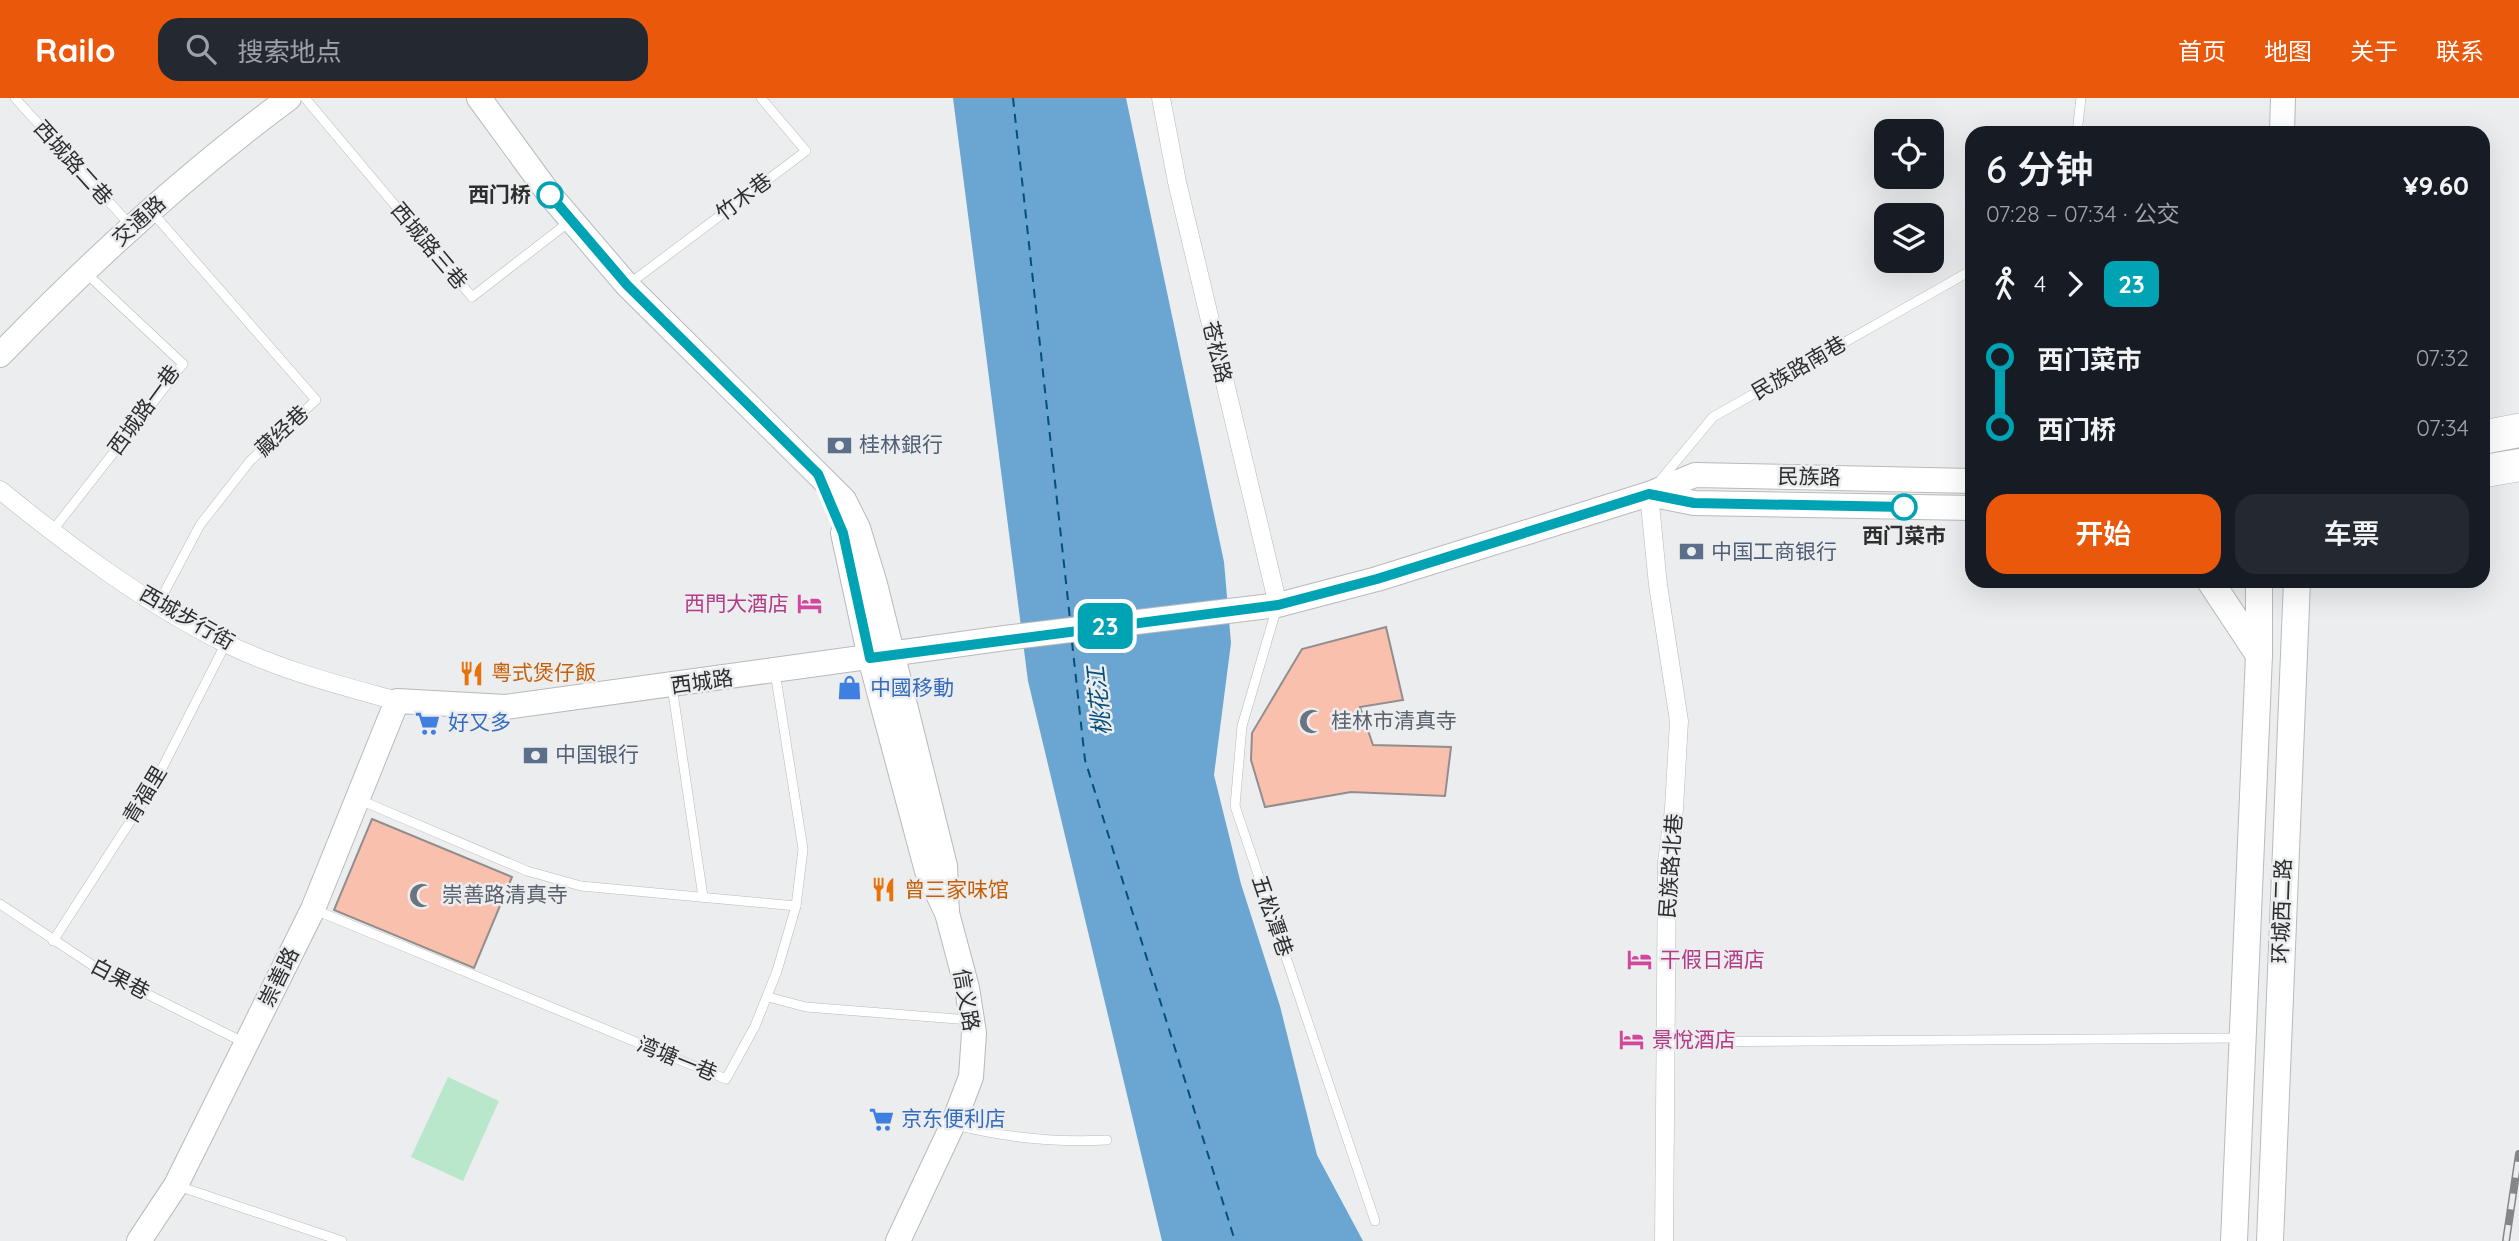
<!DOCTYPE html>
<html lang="zh">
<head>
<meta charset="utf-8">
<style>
	:root { --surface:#171b24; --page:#242831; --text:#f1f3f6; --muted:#9ea1a6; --accent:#ea580c }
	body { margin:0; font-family:Quicksand,"Noto Sans SC",sans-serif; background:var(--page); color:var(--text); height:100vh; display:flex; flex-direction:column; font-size:26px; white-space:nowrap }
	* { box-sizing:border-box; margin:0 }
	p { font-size:23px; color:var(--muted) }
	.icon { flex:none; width:38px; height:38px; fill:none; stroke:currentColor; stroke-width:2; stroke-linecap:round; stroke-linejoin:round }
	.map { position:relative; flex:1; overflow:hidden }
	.sheet { position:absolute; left:1965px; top:28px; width:525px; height:462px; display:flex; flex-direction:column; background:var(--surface); border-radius:21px; box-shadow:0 7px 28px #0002 }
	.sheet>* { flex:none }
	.badge { padding:0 14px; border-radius:10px; font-size:24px; line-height:46px }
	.controls { position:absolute; left:1874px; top:21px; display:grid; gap:14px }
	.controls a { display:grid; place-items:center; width:70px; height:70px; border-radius:14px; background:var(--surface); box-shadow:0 7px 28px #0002; font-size:35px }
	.map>.badge { position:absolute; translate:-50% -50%; box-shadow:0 0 0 4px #fff }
	.legs { display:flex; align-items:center; gap:10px; height:77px; padding:0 21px; font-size:23px }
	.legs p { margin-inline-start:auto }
	.head { display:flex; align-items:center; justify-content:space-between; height:119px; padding:0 21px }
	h1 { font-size:38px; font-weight:600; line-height:52px }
	.primary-button { display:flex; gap:14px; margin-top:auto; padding:14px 21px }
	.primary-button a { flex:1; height:80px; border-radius:21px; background:var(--accent); color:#fff; font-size:28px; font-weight:600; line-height:80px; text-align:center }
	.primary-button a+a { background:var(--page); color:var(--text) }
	ul { padding:0 21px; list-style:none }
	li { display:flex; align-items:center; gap:24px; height:70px; font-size:26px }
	li i { display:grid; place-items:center; width:10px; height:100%; margin:0 9px; background:currentColor }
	li i::after { content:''; width:18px; height:18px; margin:-9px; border:5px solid; border-radius:50%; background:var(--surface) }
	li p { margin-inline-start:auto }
	li:first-child i { background:linear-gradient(#0000 50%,currentColor 0) }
	li:last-child i { background:linear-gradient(currentColor 50%,#0000 0) }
	header { display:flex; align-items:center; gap:42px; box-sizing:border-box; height:98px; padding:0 35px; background:var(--accent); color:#fff }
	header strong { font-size:33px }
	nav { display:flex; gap:38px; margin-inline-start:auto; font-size:24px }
	.search { width:490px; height:63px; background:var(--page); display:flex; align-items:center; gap:18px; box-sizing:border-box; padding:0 24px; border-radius:21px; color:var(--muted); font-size:26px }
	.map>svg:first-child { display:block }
	.green { fill:#b8e7cb }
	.water { fill:#6ba5d1 }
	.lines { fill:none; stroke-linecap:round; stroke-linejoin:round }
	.ferry { stroke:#054f79; stroke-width:2; stroke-dasharray:9 7; stroke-linecap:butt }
	.building { fill:#f9c0ae; stroke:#918e8d; stroke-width:2 }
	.lane-casing { stroke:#b8b9bb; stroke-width:10 }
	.street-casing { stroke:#b8b9bb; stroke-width:19 }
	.secondary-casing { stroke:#b8b9bb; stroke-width:26 }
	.primary-casing { stroke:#b8b9bb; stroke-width:28 }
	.lane { stroke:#fff; stroke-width:9 }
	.street { stroke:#fff; stroke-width:18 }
	.secondary { stroke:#fff; stroke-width:24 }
	.primary { stroke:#fff; stroke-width:26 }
	.rail-casing { stroke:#858687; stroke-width:8 }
	.rail { stroke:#ecedef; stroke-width:5; stroke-dasharray:16; stroke-linecap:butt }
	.line-1-casing { stroke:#fff; stroke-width:16 }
	.line-1 { stroke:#00a3b4; stroke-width:10 }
	.stop-1-dot { fill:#fff; stroke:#00a3b4; stroke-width:3.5 }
	.labels { text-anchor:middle; stroke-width:5; stroke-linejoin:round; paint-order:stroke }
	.street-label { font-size:21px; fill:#2d2e2e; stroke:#ecedef }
	.stop-label { font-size:21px; font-weight:bold; fill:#2d2e2e; stroke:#ecedef; text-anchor:end }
	.service-label { font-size:21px; fill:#4e5e75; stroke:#ecedef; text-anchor:start }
	.hotel-label { font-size:21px; fill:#b23c85; stroke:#ecedef; text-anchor:start }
	.food-label { font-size:21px; fill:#c56008; stroke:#ecedef; text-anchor:start }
	.shop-label { font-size:21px; fill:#366cbe; stroke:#ecedef; text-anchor:start }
	.worship-label { font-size:21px; fill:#5b616d; stroke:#ecedef; text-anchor:start }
	.water-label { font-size:23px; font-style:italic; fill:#054f79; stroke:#ecedef }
</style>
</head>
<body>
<header>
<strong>Railo</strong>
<div class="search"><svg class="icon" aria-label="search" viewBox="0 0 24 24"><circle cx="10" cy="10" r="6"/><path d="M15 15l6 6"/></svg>搜索地点</div>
<nav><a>首页</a><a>地图</a><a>关于</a><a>联系</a></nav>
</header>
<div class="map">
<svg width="2519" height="1143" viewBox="0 0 2519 1143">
	<rect width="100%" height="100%" fill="#ecedef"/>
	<path class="green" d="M448 979 499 1003 463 1083 411 1059Z"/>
	<path class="water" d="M953 0H1126L1224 464 1231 545 1214 677 1241 786 1280 908 1317 1057 1363 1143H1162L1028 583Z"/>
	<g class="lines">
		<g class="ferry">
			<path d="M1013 0 1070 521"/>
			<path d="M1072 544 1085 662 1235 1143"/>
		</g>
	</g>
	<g class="building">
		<path d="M1386 529 1403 602 1360 609 1373 647 1451 649 1445 698 1351 694 1265 709 1251 662 1252 635 1302 551Z"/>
		<path d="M372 721 512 779 474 870 334 812Z"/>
	</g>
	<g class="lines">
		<defs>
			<g id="lane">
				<path d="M15 0 131 128"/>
				<path d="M305 0 472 199 569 124"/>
				<path d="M2077 35 2081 0"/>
				<path d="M152 114 316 302 250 363 200 427 158 506"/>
				<path d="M629 186 806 53 761 0"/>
				<path d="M2483 327 2519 320"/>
				<path d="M1659 384 1713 319 1972 172"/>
				<path d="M2483 385 2519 379"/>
				<path d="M53 432 183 266 85 174"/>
				<path d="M1277 509 1242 628 1235 708 1375 1123"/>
				<path d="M672 588 703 799"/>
				<path d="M360 702 527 773 581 788 796 808"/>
				<path d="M0 806 101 873 245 945"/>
				<path d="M315 812 726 981 755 928 777 873 796 808 803 751 775 574"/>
				<path d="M53 843 153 688 226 545"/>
				<path d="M768 899 806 909 970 922"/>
				<path d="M1666 944 2239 940"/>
				<path d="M955 1027C1007 1040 1054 1045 1107 1042"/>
				<path d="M178 1088 342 1143"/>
			</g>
			<g id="street">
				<path d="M1161 0 1177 84 1278 507"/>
				<path d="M0 392C69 448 145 505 225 545 280 572 339 587 397 603"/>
				<path d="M1649 396 1658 487 1679 623 1674 711 1667 764 1664 1143"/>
			</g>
			<g id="secondary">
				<path d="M479 0 550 97 627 187 844 402 858 430 875 486 945 768 947 815"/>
				<path d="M2282 35 2283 0"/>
				<path d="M0 257C90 164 185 77 289 0"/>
				<path d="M1649 396 1695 377 1972 383"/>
				<path d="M843 435 870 560 927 773 947 815 967 890 974 935 971 979 953 1026 898 1143"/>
				<path d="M139 1143 176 1087 313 811 397 603 505 609 1005 540 1278 507 1377 481 1649 396 1694 405 1972 410"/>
			</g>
			<g id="primary">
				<path d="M2483 343 2519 336"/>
				<path d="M2483 370 2519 364"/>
				<path d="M2210 483 2259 557"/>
				<path d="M2234 1143 2259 557V483"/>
				<path d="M2270 1143 2297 483"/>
			</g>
		</defs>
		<use href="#lane" class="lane-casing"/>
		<use href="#street" class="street-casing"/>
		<use href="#secondary" class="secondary-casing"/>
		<use href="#primary" class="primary-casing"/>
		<use href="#lane" class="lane"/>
		<use href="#street" class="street"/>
		<use href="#secondary" class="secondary"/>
		<use href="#primary" class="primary"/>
		<defs>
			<path id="rail" d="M2506 1143 2519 1056"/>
		</defs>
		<use href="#rail" class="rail-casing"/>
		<use href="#rail" class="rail"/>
	</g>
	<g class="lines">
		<defs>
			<path id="line-1" d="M550 97 627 187 818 376 843 435 870 560 1278 507 1377 481 1649 396 1694 405 1904 409"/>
		</defs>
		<use href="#line-1" class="line-1-casing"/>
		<use href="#line-1" class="line-1"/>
	</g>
	<defs>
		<symbol id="bank-bare" viewBox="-9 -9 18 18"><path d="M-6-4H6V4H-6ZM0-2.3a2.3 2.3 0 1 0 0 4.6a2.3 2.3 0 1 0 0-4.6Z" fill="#5c6f8a" stroke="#ecedef" stroke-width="2.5" paint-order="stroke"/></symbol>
		<symbol id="hotel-bare" viewBox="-9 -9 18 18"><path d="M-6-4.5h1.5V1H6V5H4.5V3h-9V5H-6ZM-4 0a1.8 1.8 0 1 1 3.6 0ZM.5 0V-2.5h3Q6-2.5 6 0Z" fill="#d1479c" stroke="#ecedef" stroke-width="2.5" paint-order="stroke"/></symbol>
		<symbol id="restaurant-bare" viewBox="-9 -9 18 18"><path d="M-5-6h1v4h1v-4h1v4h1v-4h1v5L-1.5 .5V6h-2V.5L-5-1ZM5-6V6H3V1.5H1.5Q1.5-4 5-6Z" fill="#e8710a" stroke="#ecedef" stroke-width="2.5" paint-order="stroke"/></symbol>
		<symbol id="shop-bare" viewBox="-9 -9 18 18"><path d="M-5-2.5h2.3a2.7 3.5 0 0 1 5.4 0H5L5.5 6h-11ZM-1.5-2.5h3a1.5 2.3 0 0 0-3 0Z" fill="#3f7fe0" stroke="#ecedef" stroke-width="2.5" paint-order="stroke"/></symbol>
		<symbol id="mosque-bare" viewBox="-9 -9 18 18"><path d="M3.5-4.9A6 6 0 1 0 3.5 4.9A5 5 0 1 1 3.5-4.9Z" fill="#6b7280" stroke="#ecedef" stroke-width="2.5" paint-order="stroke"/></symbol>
		<symbol id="supermarket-bare" viewBox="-9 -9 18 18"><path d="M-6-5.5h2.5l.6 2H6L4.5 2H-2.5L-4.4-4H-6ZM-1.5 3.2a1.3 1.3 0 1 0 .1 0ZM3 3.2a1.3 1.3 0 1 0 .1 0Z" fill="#3f7fe0" stroke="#ecedef" stroke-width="2.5" paint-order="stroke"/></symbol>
	</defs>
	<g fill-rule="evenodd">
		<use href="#bank-bare" x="822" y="330" width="35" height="35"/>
		<use href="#bank-bare" x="1674" y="436" width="35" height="35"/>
		<use href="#hotel-bare" x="792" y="488" width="35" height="35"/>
		<use href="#restaurant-bare" x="454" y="558" width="35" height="35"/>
		<use href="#shop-bare" x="832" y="572" width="35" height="35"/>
		<use href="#mosque-bare" x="1294" y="606" width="35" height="35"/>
		<use href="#supermarket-bare" x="410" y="608" width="35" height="35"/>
		<use href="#bank-bare" x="518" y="640" width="35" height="35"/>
		<use href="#restaurant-bare" x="866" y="774" width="35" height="35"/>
		<use href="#mosque-bare" x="404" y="780" width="35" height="35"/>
		<use href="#hotel-bare" x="1622" y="844" width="35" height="35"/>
		<use href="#hotel-bare" x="1614" y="924" width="35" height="35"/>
		<use href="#supermarket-bare" x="864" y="1004" width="35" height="35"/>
	</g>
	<g class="stop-1-dot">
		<circle cx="550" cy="97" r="12"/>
		<circle cx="1904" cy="409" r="12"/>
	</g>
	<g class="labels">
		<g class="street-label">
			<text transform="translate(73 65) rotate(48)" y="7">西城路二巷</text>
			<text transform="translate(744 99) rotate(-37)" y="7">竹木巷</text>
			<text transform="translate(139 123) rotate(-42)" y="7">交通路</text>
			<text transform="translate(429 148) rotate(50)" y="7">西城路三巷</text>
			<text transform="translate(1217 254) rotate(77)" y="7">苍松路</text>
			<text transform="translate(1799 270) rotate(-30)" y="7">民族路南巷</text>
			<text transform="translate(144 312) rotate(-54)" y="7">西城路一巷</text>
			<text transform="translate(282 333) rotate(-43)" y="7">藏经巷</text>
			<text transform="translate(1809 379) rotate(1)" y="7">民族路</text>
			<text transform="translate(187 520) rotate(30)" y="7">西城步行街</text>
			<text transform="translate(702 584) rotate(-8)" y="7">西城路</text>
			<text transform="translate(145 697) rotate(-59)" y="7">青福里</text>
			<text transform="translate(1671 768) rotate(-86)" y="7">民族路北巷</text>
			<text transform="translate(2282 813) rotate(-88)" y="7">环城西二路</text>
			<text transform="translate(1272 818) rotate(71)" y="7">五松潭巷</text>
			<text transform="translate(279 879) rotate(-64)" y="7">崇善路</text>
			<text transform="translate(120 881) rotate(28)" y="7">白果巷</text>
			<text transform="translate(966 902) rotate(80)" y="7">信义路</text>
			<text transform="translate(677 961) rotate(22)" y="7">湾塘一巷</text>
		</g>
		<g class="stop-label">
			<text x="531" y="104">西门桥</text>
			<text x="1904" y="445" text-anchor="middle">西门菜市</text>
		</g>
		<g class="service-label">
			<text x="859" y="354">桂林銀行</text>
			<text x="1711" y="461">中国工商银行</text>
			<text x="555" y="664">中国银行</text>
		</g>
		<g class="hotel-label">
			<text x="789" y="513" text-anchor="end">西門大酒店</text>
			<text x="1660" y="869">干假日酒店</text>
			<text x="1652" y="949">景悅酒店</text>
		</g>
		<g class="food-label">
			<text x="491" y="582">粵式煲仔飯</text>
			<text x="904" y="799">曾三家味馆</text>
		</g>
		<g class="shop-label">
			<text x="870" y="597">中國移動</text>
			<text x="448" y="632">好又多</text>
			<text x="901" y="1028">京东便利店</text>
		</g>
		<g class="worship-label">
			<text x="1331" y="630">桂林市清真寺</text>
			<text x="442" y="804">崇善路清真寺</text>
		</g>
		<g class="water-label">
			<text transform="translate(1099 603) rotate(-96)" y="8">桃花江</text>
		</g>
	</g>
</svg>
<div class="controls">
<a><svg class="icon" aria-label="locate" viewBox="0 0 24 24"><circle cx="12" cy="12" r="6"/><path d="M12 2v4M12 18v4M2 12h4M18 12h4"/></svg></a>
<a><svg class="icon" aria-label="layers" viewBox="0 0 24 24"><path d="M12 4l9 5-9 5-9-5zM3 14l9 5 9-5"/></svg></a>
</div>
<b class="badge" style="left:1105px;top:528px;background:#00a3b4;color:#fff">23</b>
<section class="sheet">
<div class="head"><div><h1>6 分钟</h1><p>07:28 – 07:34 · 公交</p></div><b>¥9.60</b></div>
<div class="legs"><svg class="icon" aria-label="walk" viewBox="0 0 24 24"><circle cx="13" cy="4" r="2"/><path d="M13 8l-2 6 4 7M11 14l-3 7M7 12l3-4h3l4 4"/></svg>4<svg class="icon" aria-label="forward" viewBox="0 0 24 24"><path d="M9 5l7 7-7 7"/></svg><b class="badge" style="background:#00a3b4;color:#fff">23</b></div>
<ul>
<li><i style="color:#00a3b4"></i><b>西门菜市</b><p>07:32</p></li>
<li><i style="color:#00a3b4"></i><b>西门桥</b><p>07:34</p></li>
</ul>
<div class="primary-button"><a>开始</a><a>车票</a></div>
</section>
</div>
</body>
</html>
